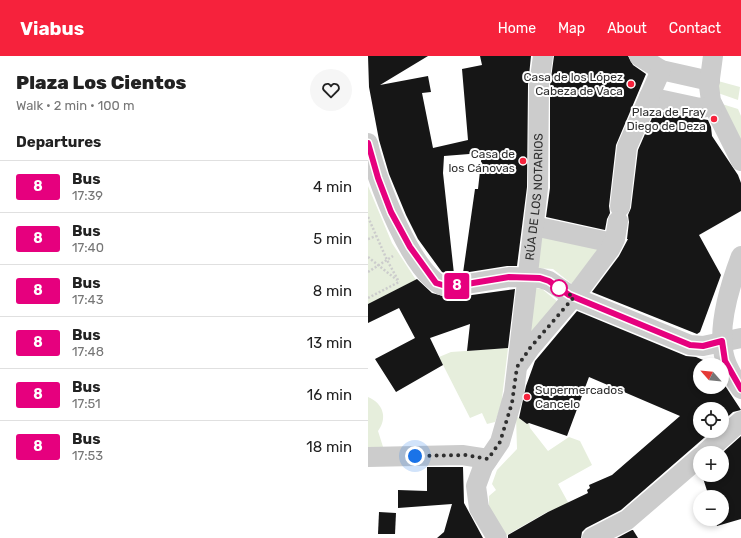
<!DOCTYPE html>
<html lang="en">
<head>
<meta charset="utf-8">
<style>
	:root { --surface:#fff; --page:#f6f6f6; --text:#222; --muted:#767676; --line:#e0e0e0; --accent:#f6223c }
	body { margin:0; font-family:Rubik,sans-serif; background:var(--page); color:var(--text); height:100vh; display:flex; flex-direction:column; font-size:15px; white-space:nowrap }
	* { box-sizing:border-box; margin:0 }
	p { font-size:13px; color:var(--muted) }
	.icon { flex:none; width:22px; height:22px; fill:none; stroke:currentColor; stroke-width:2; stroke-linecap:round; stroke-linejoin:round }
	.map { position:relative; flex:1; overflow:hidden }
	.sheet { display:flex; flex-direction:column; background:var(--surface); width:368px }
	.sheet>* { flex:none }
	.badge { padding:0 8px; border-radius:3px; font-size:14px; line-height:26px }
	.needle { width:26px; rotate:297deg }
	.buttons { position:absolute; left:325px; top:302px; display:grid; gap:8px }
	.buttons a { display:grid; place-items:center; width:36px; height:36px; border-radius:50%; background:var(--surface); box-shadow:0 2px 6px #0003; font-size:20px }
	.you { position:absolute; width:20px; height:20px; margin:-10px; border:3px solid #fff; border-radius:50%; background:#1a73e8; box-shadow:0 0 0 6px #1a73e833 }
	.map>.badge { position:absolute; translate:-50% -50%; box-shadow:0 0 0 2px #fff }
	h2 { padding:0 16px; font-size:15px; line-height:36px }
	.round { display:grid; place-items:center; flex:none; width:42px; height:42px; border-radius:21px; background:var(--page) }
	.head { display:flex; align-items:center; justify-content:space-between; height:68px; padding:0 16px }
	h1 { font-size:19px; font-weight:800; line-height:30px }
	ul { padding:0; list-style:none }
	li { display:flex; align-items:center; gap:12px; height:52px; padding:0 16px; border-top:1px solid var(--line) }
	li div { flex:1 }
	li b { display:block; font-size:15px }
	li em { font-style:normal }
	li .badge { min-width:44px; font-weight:700; text-align:center }
	header { display:flex; align-items:center; gap:24px; box-sizing:border-box; height:56px; padding:0 20px; background:var(--accent); color:#fff }
	header strong { font-size:19px }
	nav { display:flex; gap:22px; margin-inline-start:auto; font-size:14px }
	main { display:flex; flex:1; min-height:0 }
	.map>svg:first-child { display:block }
	.green { fill:#e6eedc }
	.building { fill:#161616 }
	.lines { fill:none; stroke-linecap:round; stroke-linejoin:round }
	.path { stroke:#ccc; stroke-width:2.5; stroke-dasharray:2 2; stroke-linecap:butt }
	.minor { stroke:#ccc; stroke-width:20 }
	.line-casing { stroke:#fff; stroke-width:9 }
	.line { stroke:#e6007e; stroke-width:6 }
	.walk { stroke:#2f2f2f; stroke-width:4; stroke-dasharray:0 7.2 }
	.poi-dot { fill:#f6223c; stroke:#fff; stroke-width:1.5 }
	.stop-dot { fill:#fff; stroke:#e6007e; stroke-width:2 }
	.labels { text-anchor:middle; stroke-width:4; stroke-linejoin:round; paint-order:stroke }
	.poi-label { font-size:12px; fill:#2f2f2f; stroke:#fff; text-anchor:end }
	.street-label { font-size:12px; fill:#2f2f2f; stroke:#fff }
</style>
</head>
<body>
<header>
<strong>Viabus</strong>
<nav><a>Home</a><a>Map</a><a>About</a><a>Contact</a></nav>
</header>
<main>
<section class="sheet">
<div class="head"><div><h1>Plaza Los Cientos</h1><p>Walk · 2 min · 100 m</p></div><a class="round"><svg class="icon" aria-label="heart" viewBox="0 0 24 24"><path d="M12 20l-8-8c-3-5 5-10 8-4 3-6 11-1 8 4z"/></svg></a></div>
<h2>Departures</h2>
<ul>
<li><span class="badge" style="background:#e6007e;color:#fff">8</span><div><b>Bus</b><p>17:39</p></div><em>4 min</em></li>
<li><span class="badge" style="background:#e6007e;color:#fff">8</span><div><b>Bus</b><p>17:40</p></div><em>5 min</em></li>
<li><span class="badge" style="background:#e6007e;color:#fff">8</span><div><b>Bus</b><p>17:43</p></div><em>8 min</em></li>
<li><span class="badge" style="background:#e6007e;color:#fff">8</span><div><b>Bus</b><p>17:48</p></div><em>13 min</em></li>
<li><span class="badge" style="background:#e6007e;color:#fff">8</span><div><b>Bus</b><p>17:51</p></div><em>16 min</em></li>
<li><span class="badge" style="background:#e6007e;color:#fff">8</span><div><b>Bus</b><p>17:53</p></div><em>18 min</em></li>
</ul>
</section>
<div class="map">
<svg width="373" height="482" viewBox="0 0 373 482">
	<rect width="100%" height="100%" fill="#fff"/>
	<g class="green">
		<path d="M350 25 372 31 370 44 350 37Z"/>
		<path d="M354 48 370 53 373 60V86Z"/>
		<path d="M0 130 24 187 48 224 0 248Z"/>
		<path d="M173 178 226 189 231 195 204 228 185 213 169 212Z"/>
		<path d="M167 232 174 233 190 246 162 280Z"/>
		<path d="M140 292 134 342 135 344 127 366 119 368 114 357 102 362 71 301 83 296Z"/>
		<path d="M0 341C15 347 20 362 10 375L16 394 0 395Z"/>
		<path d="M148 360 159 368 161 367 162 372 180 395 201 381 212 385 224 409 190 428 201 448 179 456 137 480 121 451V440L128 434 124 428 129 414 149 393Z"/>
	</g>
	<g class="building">
		<path d="M0 0H60L12 29 60 20 63 36 54 37 65 92 100 84 94 13 114 9 112 0H163L160 29 159 131 149 210H139L95 217 107 133H110L114 97 76 100 75 117 86 218 82 219 74 216 71 212 50 183 38 159 21 118 11 84 1 31Z"/>
		<path d="M186 0H260L265 9 278 18 248 89 241 150 242 157 239 163 237 174 178 161 182 132V30Z"/>
		<path d="M287 55 340 64 343 71 344 80 370 119 373 127V155L331 179 353 219 332 276 329 278 224 236 251 200 260 183H259L261 166 260 159 263 152 270 94Z"/>
		<path d="M49 223 64 237 82 242 147 233 140 292 99 295 102 268 62 282 75 309 28 336 7 303 47 282 31 252 0 267V248Z"/>
		<path d="M209 255 318 300 328 301 347 309H332V331H354V325L373 354 365 356 354 366V353H332V375H344L253 454 218 472 214 476 213 482H140V479L180 456 220 437 219 434 222 432 221 429 244 419 312 360 221 321 199 380 161 367 159 368 151 362 158 330 167 305Z"/>
		<path d="M373 380V463L349 470 347 463H354V441H341L334 419H354V397Z"/>
		<path d="M59 411H95L96 447 115 482H69L76 476 84 448 30 452V434L59 435Z"/>
		<path d="M11 456 28 457 27 478H10Z"/>
		<path d="M265 474 270 482H249L264 474Z"/>
	</g>
	<g class="lines">
		<g class="path">
			<path d="M0 161 19 204 31 226"/>
			<path d="M0 183 8 180"/>
			<path d="M0 201 29 224"/>
			<path d="M0 216 25 200"/>
			<path d="M0 242 31 226"/>
		</g>
		<g class="minor">
			<path d="M271 0 293 14 342 25"/>
			<path d="M345 0 341 30 343 45 373 105"/>
			<path d="M281 41 332 52 345 50"/>
			<path d="M0 87C6 117 47 231 81 231L141 221 172 222 181 225 205 241 322 289 335 290 373 282"/>
			<path d="M252 151 259 91 293 14"/>
			<path d="M166 170 245 187"/>
			<path d="M373 200C362 229 348 273 357 303 360 314 367 324 373 333"/>
			<path d="M151 308 162 292 212 233 242 193 247 183 250 165"/>
			<path d="M337 397 373 365"/>
			<path d="M0 401 94 399 120 403"/>
			<path id="s1" d="M129 482 111 452 108 430 115 411 132 386 146 337 170 132 171 29 175 0"/>
			<path d="M224 482 259 464 332 401"/>
		</g>
	</g>
	<g class="lines">
		<defs>
			<path id="line" d="M0 87 10 122 23 156 42 191 68 227 81 231 141 221 172 222 181 225 201 239 322 289 335 290 354 285 357 305 373 333"/>
		</defs>
		<use href="#line" class="line-casing"/>
		<use href="#line" class="line"/>
		<path class="walk" d="M47 400 98 399 120 403 132 386 144 347 149 311 162 292 206 241 187 230 191 232"/>
	</g>
	<g class="poi-dot">
		<circle cx="263" cy="28" r="4"/>
		<circle cx="346" cy="63" r="4"/>
		<circle cx="155" cy="105" r="4"/>
		<circle cx="159" cy="341" r="4"/>
	</g>
	<circle class="stop-dot" cx="191" cy="232" r="8"/>
	<g class="labels">
		<g class="poi-label">
			<text x="255" y="25">Casa de los López<tspan x="255" dy="14">Cabeza de Vaca</tspan></text>
			<text x="338" y="60">Plaza de Fray<tspan x="338" dy="14">Diego de Deza</tspan></text>
			<text x="147" y="102">Casa de<tspan x="147" dy="14">los Cánovas</tspan></text>
			<text x="167" y="338" text-anchor="start">Supermercados<tspan x="167" dy="14">Cancelo</tspan></text>
		</g>
		<g class="street-label">
			<text dy="4" stroke="none"><textPath href="#s1" startOffset="356">RÚA DE LOS NOTARIOS</textPath></text>
		</g>
	</g>
</svg>
<div class="buttons">
<a><svg class="needle" viewBox="-14 -14 28 28"><path d="M0-13l5 13h-10z" fill="#e53935"/><path d="M0 13l5-13h-10z" fill="#767676"/></svg></a>
<a><svg class="icon" aria-label="locate" viewBox="0 0 24 24"><circle cx="12" cy="12" r="6"/><path d="M12 2v4M12 18v4M2 12h4M18 12h4"/></svg></a>
<a>+</a>
<a>−</a>
</div>
<div class="you" style="left:47px;top:400px"></div>
<b class="badge" style="left:89px;top:230px;background:#e6007e;color:#fff">8</b>
</div>
</main>
</body>
</html>
